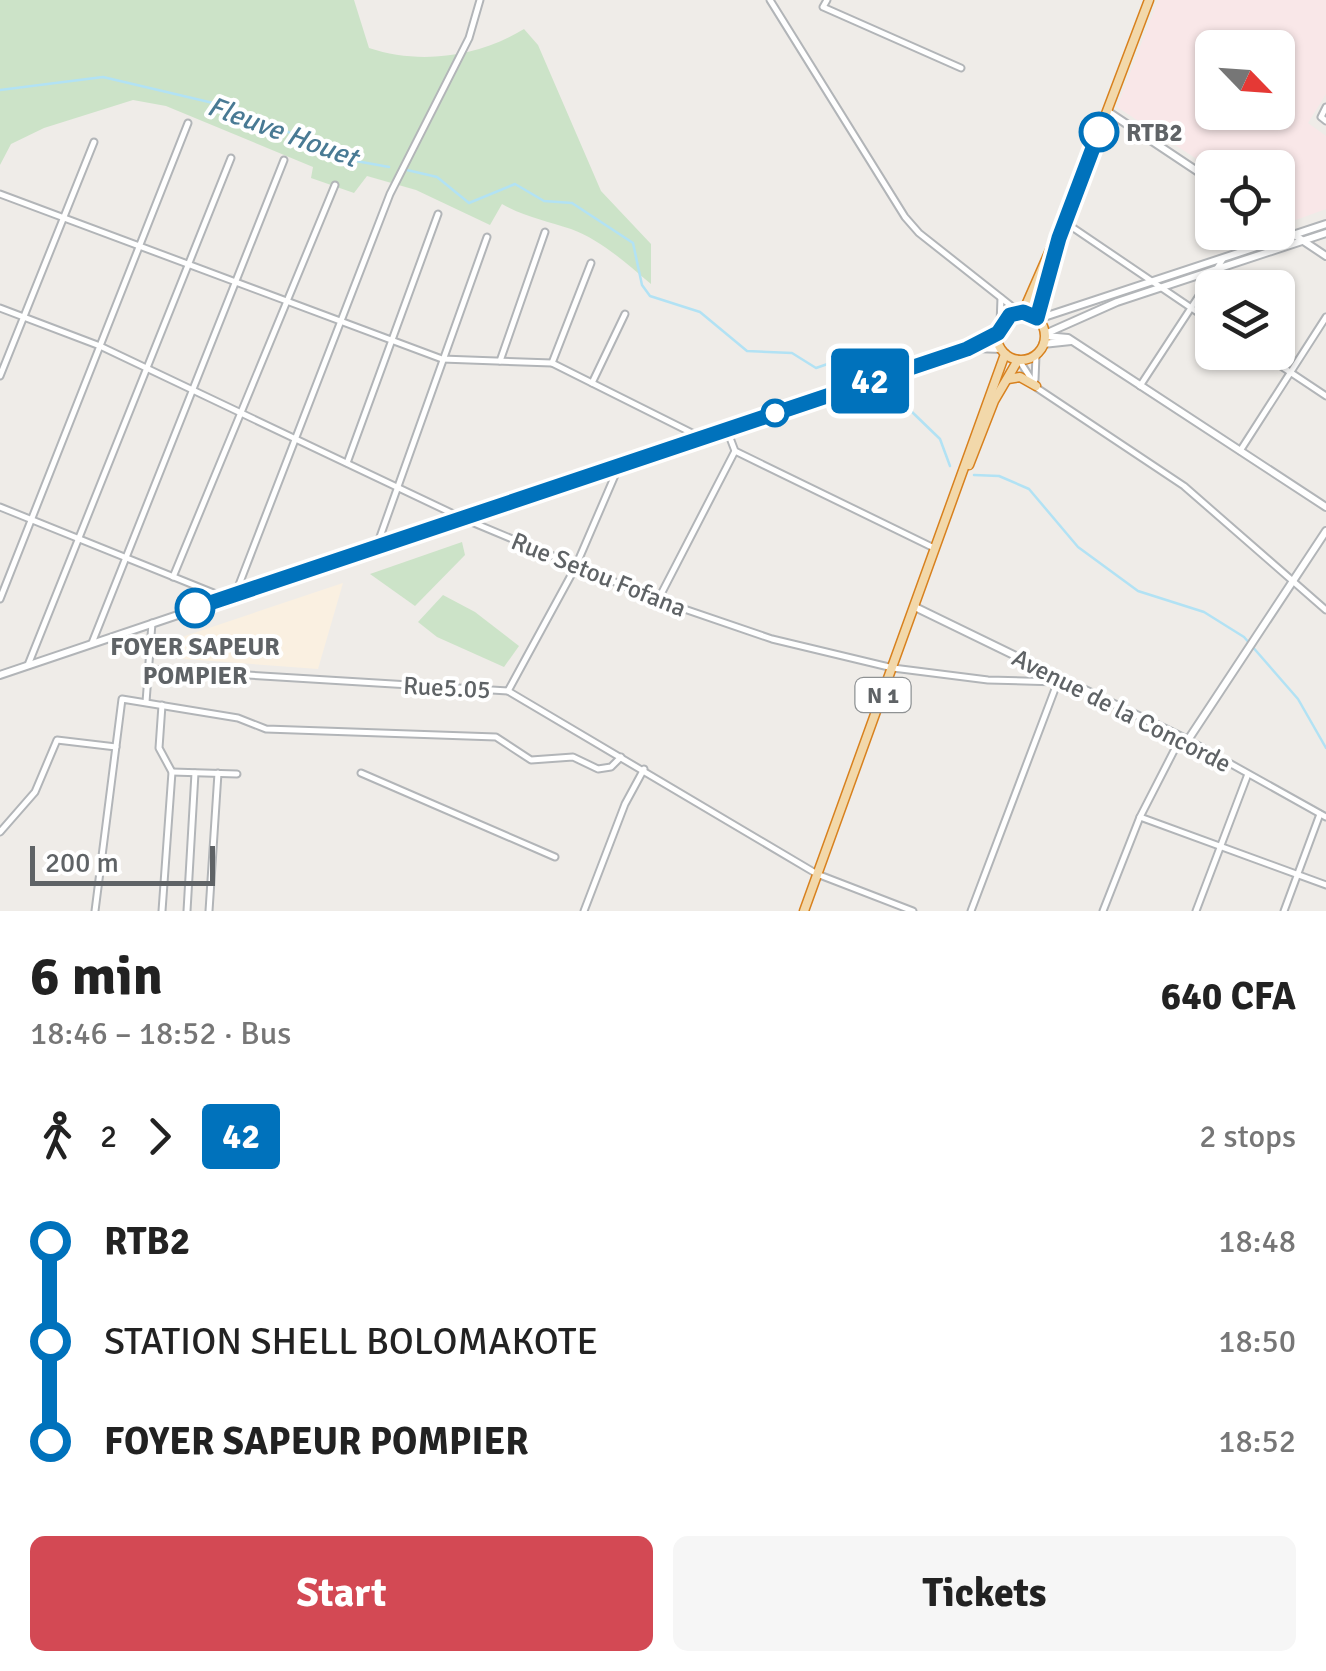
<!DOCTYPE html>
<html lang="en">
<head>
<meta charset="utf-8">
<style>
	:root { --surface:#fff; --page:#f6f6f6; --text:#222; --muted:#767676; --accent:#d34954 }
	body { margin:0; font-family:Signika,sans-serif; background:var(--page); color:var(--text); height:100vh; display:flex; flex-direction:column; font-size:38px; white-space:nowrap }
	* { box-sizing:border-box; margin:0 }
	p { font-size:32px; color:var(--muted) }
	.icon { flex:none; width:55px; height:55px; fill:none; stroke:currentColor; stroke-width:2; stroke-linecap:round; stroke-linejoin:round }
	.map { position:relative; height:911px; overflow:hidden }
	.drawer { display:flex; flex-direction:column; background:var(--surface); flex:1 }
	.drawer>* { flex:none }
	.badge { padding:0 20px; border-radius:8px; font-size:35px; line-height:65px }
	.needle { width:65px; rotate:115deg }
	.tools { position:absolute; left:1195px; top:30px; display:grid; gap:20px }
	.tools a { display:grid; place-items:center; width:100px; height:100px; border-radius:15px; background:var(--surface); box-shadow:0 2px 8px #0004; font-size:50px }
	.scale { position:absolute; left:30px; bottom:25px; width:185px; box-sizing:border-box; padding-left:10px; border:5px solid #5f6366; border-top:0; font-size:28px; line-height:35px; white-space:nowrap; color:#5f6366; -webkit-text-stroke:8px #fff; paint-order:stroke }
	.map>.badge { position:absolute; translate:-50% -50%; box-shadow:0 0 0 5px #fff }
	.legs { display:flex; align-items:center; gap:15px; height:110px; padding:0 30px; font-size:32px }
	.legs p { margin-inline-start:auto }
	.overview { display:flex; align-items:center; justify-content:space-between; height:170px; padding:0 30px }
	h1 { font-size:55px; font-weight:800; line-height:75px }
	.cta { display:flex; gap:20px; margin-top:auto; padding:20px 30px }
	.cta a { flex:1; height:115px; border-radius:15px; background:var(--accent); color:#fff; font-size:40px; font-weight:800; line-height:115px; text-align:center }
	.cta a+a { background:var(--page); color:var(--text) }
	ul { padding:0 30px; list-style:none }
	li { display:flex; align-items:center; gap:35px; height:100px; font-size:38px }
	li i { display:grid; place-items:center; width:15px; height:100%; margin:0 12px; background:currentColor }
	li i::after { content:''; width:25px; height:25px; margin:-12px; border:8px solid; border-radius:50%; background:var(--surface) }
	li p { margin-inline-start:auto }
	li:first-child i { background:linear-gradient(#0000 50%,currentColor 0) }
	li:last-child i { background:linear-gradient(currentColor 50%,#0000 0) }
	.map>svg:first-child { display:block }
	.commercial { fill:#faf0e1 }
	.medical { fill:#f9e7e8; fill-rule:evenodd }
	.garden { fill:#cce3c8 }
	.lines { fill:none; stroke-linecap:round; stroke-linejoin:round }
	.stream { stroke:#b2e2f4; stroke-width:2.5 }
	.minor-casing { stroke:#b2b5b8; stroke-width:9 }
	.tertiary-casing { stroke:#b2b5b8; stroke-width:10 }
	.secondary-casing { stroke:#b2b5b8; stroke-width:10 }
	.trunk-casing { stroke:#d8811e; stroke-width:11 }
	.minor { stroke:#fff; stroke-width:5 }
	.tertiary { stroke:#fff; stroke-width:6 }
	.secondary { stroke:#fff; stroke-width:6 }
	.trunk { stroke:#f2d8aa; stroke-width:8 }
	.line-1-casing { stroke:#fff; stroke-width:22 }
	.line-1 { stroke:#0072bc; stroke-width:15 }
	.stop-1-dot { fill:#fff; stroke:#0072bc; stroke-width:5 }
	.labels { text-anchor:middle; stroke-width:8; stroke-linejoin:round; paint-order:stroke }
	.shield { fill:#fff; stroke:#8f9294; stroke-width:2.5 }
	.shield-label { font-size:22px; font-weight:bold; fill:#5f6366 }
	.stop-label { font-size:25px; font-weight:bold; fill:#5f6366; stroke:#fff; text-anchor:start }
	.street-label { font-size:25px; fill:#5f6366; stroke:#fff }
	.water-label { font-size:28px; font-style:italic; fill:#497a94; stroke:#fff }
</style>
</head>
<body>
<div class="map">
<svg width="1326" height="911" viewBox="0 0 1326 911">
	<rect width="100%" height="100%" fill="#efece8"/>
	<path class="commercial" d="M343 583 318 669 171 658 179 638Z"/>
	<path class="medical" d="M1158 0H1326V94L1308 123 1326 136V209L1293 221 1278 211V168L1212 169 1117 107ZM1212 48H1278V112H1212Z"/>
	<g class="garden">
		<path d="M0 0H354L369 48C420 65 478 57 524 29L538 45 601 191 651 244V284C626 263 601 240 571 229 547 221 525 217 502 204L490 225 416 190 367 176 354 193 311 178 313 167 166 106 133 100 44 128 11 144 0 165Z"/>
		<path d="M462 542 465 555 415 606 370 574Z"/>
		<path d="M443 595 475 612 519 646 504 667 437 637 418 622Z"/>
	</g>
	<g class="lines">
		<g class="stream">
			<path d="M0 90 103 77 230 107 356 161 389 167"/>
			<path d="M407 170 437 177 469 203 515 184 544 201 572 203 633 243 642 285 650 296 700 312 747 351 792 353 816 368 868 350 876 356 879 367"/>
			<path d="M882 383 940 439 950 466"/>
			<path d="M974 475 999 476 1029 489 1078 547 1138 591 1204 612 1244 637 1298 699 1326 748"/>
		</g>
		<defs>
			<g id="minor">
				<path d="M770 0 905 217 919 233 1019 312"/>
				<path d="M827 0 823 7 961 68"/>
				<path d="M1326 107 1321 117 1326 121"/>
				<path d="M0 194 442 359 552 363 702 438"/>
				<path d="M1066 223 1212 322"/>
				<path d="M0 308 100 346 462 518 658 600 772 639 893 668 988 680 1058 682"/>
				<path d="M1000 324 1001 298"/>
				<path d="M1260 352 1326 396"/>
				<path d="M1019 360 1037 388 1184 486 1326 610"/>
				<path d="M500 361 545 232"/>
				<path d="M552 363 591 263"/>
				<path d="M0 376 94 142"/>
				<path d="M1035 380 1036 355"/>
				<path d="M592 383 625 314"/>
				<path d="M1140 386 1223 259"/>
				<path d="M727 430 735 451 934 548"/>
				<path d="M1240 451 1326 317"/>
				<path d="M347 463 438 214"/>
				<path d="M0 507 226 598"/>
				<path d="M376 548 487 237"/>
				<path d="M173 577 335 185"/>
				<path d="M235 595 390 194 469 38 480 0"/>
				<path d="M0 599 188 123"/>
				<path d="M658 600 735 451"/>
				<path d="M92 643 284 160"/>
				<path d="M28 665 231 158"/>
				<path d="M148 669 508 691 817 874 913 911"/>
				<path d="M508 691 575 568 619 466"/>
				<path d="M146 702 152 623"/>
				<path d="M162 705 159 748 172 772 162 911"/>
				<path d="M1188 740 1326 817"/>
				<path d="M172 772 237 774"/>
				<path d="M361 773 555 857"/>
				<path d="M1140 817 1326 885"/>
				<path d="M0 832 35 792 57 740 116 747"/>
				<path d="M95 911 122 699 238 718 266 729 496 737 531 760 573 757 598 769 611 767 621 757"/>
				<path d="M187 911 195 773"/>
				<path d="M209 911 218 773"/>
				<path d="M584 911 625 804 644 769"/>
				<path d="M971 911 1058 681"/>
				<path d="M1103 911 1140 817 1180 739"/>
				<path d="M1196 911 1248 774"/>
				<path d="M1284 911 1320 814"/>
			</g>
			<g id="tertiary">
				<path d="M1107 111 1212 181"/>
				<path d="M1278 224 1326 256"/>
				<path d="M1045 336 1068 338 1326 507"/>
				<path d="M1043 344 1071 341"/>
				<path d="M915 607 1188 740 1326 531"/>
			</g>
			<g id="secondary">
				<path d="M1038 319 1326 224"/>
				<path d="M1045 334 1117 302 1326 233"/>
				<path d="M975 348 1001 349"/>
				<path d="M0 675 969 348 997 333"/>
			</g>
			<g id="trunk">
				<path d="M1023 312 1051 248"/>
				<circle cx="1021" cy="336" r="24"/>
				<path d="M1037 318 1059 238 1149 0"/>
				<path d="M1008 379 1020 377 1036 386"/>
				<path d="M969 465 994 401 1018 360"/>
				<path d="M804 911 1005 354"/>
			</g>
		</defs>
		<use href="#minor" class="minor-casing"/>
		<use href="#tertiary" class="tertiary-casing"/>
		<use href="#secondary" class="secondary-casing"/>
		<use href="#trunk" class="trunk-casing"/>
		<use href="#minor" class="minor"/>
		<use href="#tertiary" class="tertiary"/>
		<use href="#secondary" class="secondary"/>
		<use href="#trunk" class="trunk"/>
	</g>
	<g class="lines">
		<defs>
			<path id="line-1" d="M195 608 967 349 998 333 1010 315 1023 312 1037 318 1059 238 1099 132"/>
		</defs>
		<use href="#line-1" class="line-1-casing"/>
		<use href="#line-1" class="line-1"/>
	</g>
	<g class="stop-1-dot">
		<circle cx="1099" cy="132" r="18"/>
		<circle cx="775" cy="413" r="12"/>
		<circle cx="195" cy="608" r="18"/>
	</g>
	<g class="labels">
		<rect class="shield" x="855.5" y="678" width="55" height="34" rx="8"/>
		<g class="shield-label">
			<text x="883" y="703">N 1</text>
		</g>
		<g class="stop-label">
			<text x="1126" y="141">RTB2</text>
			<text x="195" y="655" text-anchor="middle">FOYER SAPEUR<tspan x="195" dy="29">POMPIER</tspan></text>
		</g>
		<g class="street-label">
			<text transform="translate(599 574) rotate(22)" y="9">Rue Setou Fofana</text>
			<text transform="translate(447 687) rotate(3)" y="9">Rue5.05</text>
			<text transform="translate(1122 710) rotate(27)" y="9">Avenue de la Concorde</text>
		</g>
		<g class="water-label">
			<text transform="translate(283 131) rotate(20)" y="10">Fleuve Houet</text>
		</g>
	</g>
</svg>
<div class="tools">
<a><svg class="needle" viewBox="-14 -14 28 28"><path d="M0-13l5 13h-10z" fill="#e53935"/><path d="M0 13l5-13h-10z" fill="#767676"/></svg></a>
<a><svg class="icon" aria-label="locate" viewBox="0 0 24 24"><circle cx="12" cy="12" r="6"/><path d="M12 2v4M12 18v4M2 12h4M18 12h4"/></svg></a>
<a><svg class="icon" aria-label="layers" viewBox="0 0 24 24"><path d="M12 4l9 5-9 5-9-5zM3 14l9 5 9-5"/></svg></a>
</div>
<div class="scale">200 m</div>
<b class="badge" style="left:870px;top:381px;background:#0072bc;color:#fff">42</b>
</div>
<section class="drawer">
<div class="overview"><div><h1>6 min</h1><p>18:46 – 18:52 · Bus</p></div><b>640 CFA</b></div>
<div class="legs"><svg class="icon" aria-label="walk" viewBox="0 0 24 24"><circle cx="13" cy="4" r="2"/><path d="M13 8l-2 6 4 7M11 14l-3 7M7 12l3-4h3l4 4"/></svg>2<svg class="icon" aria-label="forward" viewBox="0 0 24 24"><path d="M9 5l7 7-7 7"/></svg><b class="badge" style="background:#0072bc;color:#fff">42</b><p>2 stops</p></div>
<ul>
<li><i style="color:#0072bc"></i><b>RTB2</b><p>18:48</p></li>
<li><i style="color:#0072bc"></i><span>STATION SHELL BOLOMAKOTE</span><p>18:50</p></li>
<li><i style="color:#0072bc"></i><b>FOYER SAPEUR POMPIER</b><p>18:52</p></li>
</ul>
<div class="cta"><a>Start</a><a>Tickets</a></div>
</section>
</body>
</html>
